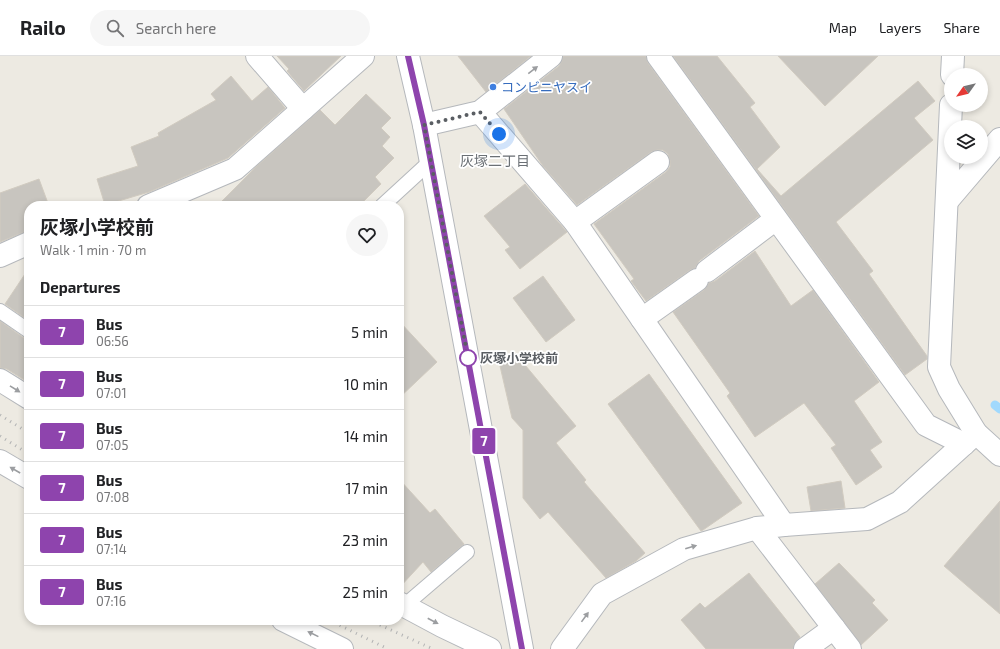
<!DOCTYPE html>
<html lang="en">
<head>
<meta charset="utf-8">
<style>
	:root { --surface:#fff; --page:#f6f6f6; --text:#202124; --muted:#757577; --line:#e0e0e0 }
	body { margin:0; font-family:"Exo 2","Noto Sans JP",sans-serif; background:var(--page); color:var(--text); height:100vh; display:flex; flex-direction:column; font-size:15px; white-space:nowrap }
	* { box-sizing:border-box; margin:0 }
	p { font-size:13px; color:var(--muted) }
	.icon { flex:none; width:22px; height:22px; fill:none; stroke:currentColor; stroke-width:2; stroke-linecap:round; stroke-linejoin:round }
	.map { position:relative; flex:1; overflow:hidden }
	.sheet { position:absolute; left:24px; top:145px; width:380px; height:424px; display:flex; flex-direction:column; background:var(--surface); border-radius:16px; box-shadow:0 2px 6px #0003 }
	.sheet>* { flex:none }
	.badge { padding:0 8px; border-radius:3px; font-size:14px; line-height:26px }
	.needle { width:26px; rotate:236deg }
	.tools { position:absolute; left:944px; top:12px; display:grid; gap:8px }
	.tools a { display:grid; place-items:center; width:44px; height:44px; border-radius:50%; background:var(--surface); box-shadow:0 2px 6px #0003; font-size:20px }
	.you { position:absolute; width:20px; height:20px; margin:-10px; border:3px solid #fff; border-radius:50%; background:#1a73e8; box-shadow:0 0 0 6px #1a73e833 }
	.map>.badge { position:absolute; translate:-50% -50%; box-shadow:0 0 0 2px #fff }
	h2 { padding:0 16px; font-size:15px; line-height:36px }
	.round { display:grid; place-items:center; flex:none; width:42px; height:42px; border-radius:21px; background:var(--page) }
	.head { display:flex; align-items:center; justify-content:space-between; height:68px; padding:0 16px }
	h1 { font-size:19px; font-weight:700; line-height:30px }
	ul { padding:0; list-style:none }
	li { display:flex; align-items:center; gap:12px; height:52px; padding:0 16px; border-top:1px solid var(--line) }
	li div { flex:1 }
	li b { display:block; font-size:15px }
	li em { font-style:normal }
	li .badge { min-width:44px; font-weight:700; text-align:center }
	header { display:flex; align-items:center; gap:24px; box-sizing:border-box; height:56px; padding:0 20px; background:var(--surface); border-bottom:1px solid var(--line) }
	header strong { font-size:19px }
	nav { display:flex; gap:22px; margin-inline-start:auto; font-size:14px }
	.search { width:280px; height:36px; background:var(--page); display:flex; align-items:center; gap:10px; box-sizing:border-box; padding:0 14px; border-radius:22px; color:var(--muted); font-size:15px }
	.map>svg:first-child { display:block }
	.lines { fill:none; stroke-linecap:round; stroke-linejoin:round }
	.stream { stroke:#a1d9fd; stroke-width:9 }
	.building { fill:#c8c5bf; stroke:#d1cbc0 }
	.service-casing { stroke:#b5b8bc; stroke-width:16 }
	.minor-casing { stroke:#b5b8bc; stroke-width:24 }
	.tertiary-casing { stroke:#b5b8bc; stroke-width:24 }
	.service { stroke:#fff; stroke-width:14 }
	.minor { stroke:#fff; stroke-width:22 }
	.tertiary { stroke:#fff; stroke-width:22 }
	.rail { stroke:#b1b2b3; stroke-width:3; stroke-dasharray:1 5; stroke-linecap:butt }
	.oneway { fill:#9c9ea1 }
	.line-casing { stroke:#fff; stroke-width:9 }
	.line { stroke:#8e44ad; stroke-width:6 }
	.walk { stroke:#5a5e63; stroke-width:4; stroke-dasharray:0 7.2 }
	.shop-dot { fill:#3f7fe0; stroke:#fff; stroke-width:1.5 }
	.stop-dot { fill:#fff; stroke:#8e44ad; stroke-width:2 }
	.labels { text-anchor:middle; stroke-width:3.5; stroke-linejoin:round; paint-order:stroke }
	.shop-label { font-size:13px; fill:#366cbe; stroke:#fff; text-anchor:start }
	.stop-label { font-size:13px; font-weight:bold; fill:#5a5e63; stroke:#fff; text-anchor:start }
	.neighbourhood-label { font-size:14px; fill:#6b7075; stroke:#fff }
</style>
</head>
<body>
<header>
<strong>Railo</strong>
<div class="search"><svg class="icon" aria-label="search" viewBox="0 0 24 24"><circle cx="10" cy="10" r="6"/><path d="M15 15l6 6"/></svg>Search here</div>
<nav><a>Map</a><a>Layers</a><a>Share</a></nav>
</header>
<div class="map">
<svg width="1000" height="593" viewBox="0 0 1000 593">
	<rect width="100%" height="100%" fill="#edeae2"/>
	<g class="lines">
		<path class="stream" d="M995 349 1000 353"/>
	</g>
	<g class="building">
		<path d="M277 0H341L304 35 287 15 289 13Z"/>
		<path d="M458 0H531L486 36Z"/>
		<path d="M563 0H646L648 7 759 160 699 205 695 212 690 214 646 245 631 225 634 223 594 168 666 116 670 111V105L668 98 663 94H657L651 96 577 149 543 110 504 53 559 10 562 5Z"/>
		<path d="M673 0H717L755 47 750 51 780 91 757 113 781 140 918 25 935 45 914 62 933 84 836 166 873 215 869 218 927 300V303L905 319Z"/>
		<path d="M778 0H878L825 50Z"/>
		<path d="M231 20 252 45 268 31 285 52 228 102 149 136 105 149 97 123 138 110 131 91 159 80 158 77 216 44 211 38Z"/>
		<path d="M366 38 391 62 381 72 390 81 382 90 394 102 375 121 381 128 359 150H217L258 109 320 54 335 69Z"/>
		<path d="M39 123 49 150H29V175L24 176 0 186V137Z"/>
		<path d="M525 128 567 176 520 213 505 194 510 191 484 160Z"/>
		<path d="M755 195 791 250 813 234 879 326 854 345 882 386 870 394 882 411 856 429 831 392 836 389 804 347 755 381 727 340 730 337 673 256 704 234 709 227 715 225Z"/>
		<path d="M29 212V265L5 248Z"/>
		<path d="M543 220 575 264 546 286 513 242Z"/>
		<path d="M0 265 24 282 29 283V327L7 313 0 312Z"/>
		<path d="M399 265 437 306 399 342Z"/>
		<path d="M515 297 576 370 556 387 586 424 584 426 645 497 636 505 606 522 548 456 540 463 523 442V374L512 362 500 310Z"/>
		<path d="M649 318 742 447 703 474 701 475 608 348Z"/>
		<path d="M399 423 430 457 435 453 464 488 431 516 423 506 399 532Z"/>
		<path d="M841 425 845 452 811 455 807 431Z"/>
		<path d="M1000 445V558L944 510Z"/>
		<path d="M839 507 875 544 872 547 888 564 861 589 815 528Z"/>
		<path d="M749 517 800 581 794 588 793 593H706L681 564 700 547 705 552Z"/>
	</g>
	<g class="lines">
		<defs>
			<g id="service">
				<path d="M382 150 431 105"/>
				<path d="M0 255 29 275"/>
				<path d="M404 550 467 496"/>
			</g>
			<g id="minor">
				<path d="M257 0 303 53"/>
				<path d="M658 0 926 369 964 388"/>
				<path d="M952 19 953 0"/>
				<path d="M951 49 939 311 949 333 976 377 1000 399"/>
				<path d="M480 56 575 166 784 469"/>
				<path d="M424 69 480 56 551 0"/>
				<path d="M948 144 1000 83"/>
				<path d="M148 150 235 113 363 0"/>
				<path d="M575 166 658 106"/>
				<path d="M0 200 29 187"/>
				<path d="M707 215 776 163"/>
				<path d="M642 263 697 224"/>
				<path d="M757 472 850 593"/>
				<path d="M562 593 602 538 684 493 757 472 784 469 867 463 900 446 976 377"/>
				<path d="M805 593 834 572"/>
			</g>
			<g id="tertiary">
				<path d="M408 0 424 69 522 593"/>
				<path d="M0 324 29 342"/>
				<path d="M0 405 29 422"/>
				<path d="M399 547 442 570 490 593"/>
				<path d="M283 564 342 593"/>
			</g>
		</defs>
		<use href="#service" class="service-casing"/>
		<use href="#minor" class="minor-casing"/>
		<use href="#tertiary" class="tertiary-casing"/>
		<use href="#service" class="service"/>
		<use href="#minor" class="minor"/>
		<use href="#tertiary" class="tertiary"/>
		<g class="rail">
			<path d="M0 359 29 377"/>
			<path d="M0 380 29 398"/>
			<path d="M329 564 388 593"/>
			<path d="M369 564 433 593"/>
		</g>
	</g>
	<defs><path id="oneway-solid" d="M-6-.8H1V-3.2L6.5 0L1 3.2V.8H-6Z"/></defs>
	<g class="oneway">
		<use href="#oneway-solid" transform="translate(533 14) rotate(-38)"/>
		<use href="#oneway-solid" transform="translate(15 333) rotate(32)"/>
		<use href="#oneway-solid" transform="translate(15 414) rotate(-150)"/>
		<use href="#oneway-solid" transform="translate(691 491) rotate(-16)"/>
		<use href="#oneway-solid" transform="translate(585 561) rotate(-54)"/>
		<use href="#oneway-solid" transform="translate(433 565) rotate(28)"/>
		<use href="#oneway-solid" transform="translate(313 578) rotate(-154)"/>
	</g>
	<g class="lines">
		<defs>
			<path id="line" d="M408 0 424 69 522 593"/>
		</defs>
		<use href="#line" class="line-casing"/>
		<use href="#line" class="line"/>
		<path class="walk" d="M468 302 424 69 480 56 499 78"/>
	</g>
	<circle class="shop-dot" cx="493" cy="31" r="4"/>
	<circle class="stop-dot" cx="468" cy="302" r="8"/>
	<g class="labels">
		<g class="shop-label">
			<text x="501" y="36">コンビニヤスイ</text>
		</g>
		<g class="stop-label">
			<text x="480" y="307">灰塚小学校前</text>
		</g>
		<g class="neighbourhood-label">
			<text x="495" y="110">灰塚二丁目</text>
		</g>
	</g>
</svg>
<div class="tools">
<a><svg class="needle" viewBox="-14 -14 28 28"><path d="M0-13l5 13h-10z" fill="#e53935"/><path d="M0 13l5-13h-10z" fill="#757577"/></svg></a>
<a><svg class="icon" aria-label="layers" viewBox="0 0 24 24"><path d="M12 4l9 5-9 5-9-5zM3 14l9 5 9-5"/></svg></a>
</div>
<div class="you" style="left:499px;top:78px"></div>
<b class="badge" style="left:484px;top:385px;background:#8e44ad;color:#fff">7</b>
<section class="sheet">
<div class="head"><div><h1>灰塚小学校前</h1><p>Walk · 1 min · 70 m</p></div><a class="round"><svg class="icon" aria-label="heart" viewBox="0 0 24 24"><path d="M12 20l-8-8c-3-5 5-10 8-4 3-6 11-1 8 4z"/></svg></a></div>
<h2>Departures</h2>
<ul>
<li><span class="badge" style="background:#8e44ad;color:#fff">7</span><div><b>Bus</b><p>06:56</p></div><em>5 min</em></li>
<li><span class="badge" style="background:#8e44ad;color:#fff">7</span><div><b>Bus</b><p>07:01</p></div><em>10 min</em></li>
<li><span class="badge" style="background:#8e44ad;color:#fff">7</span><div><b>Bus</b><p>07:05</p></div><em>14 min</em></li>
<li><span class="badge" style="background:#8e44ad;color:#fff">7</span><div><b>Bus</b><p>07:08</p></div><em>17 min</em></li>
<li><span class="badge" style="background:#8e44ad;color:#fff">7</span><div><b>Bus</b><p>07:14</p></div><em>23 min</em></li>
<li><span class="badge" style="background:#8e44ad;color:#fff">7</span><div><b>Bus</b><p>07:16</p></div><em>25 min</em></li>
</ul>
</section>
</div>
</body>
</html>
